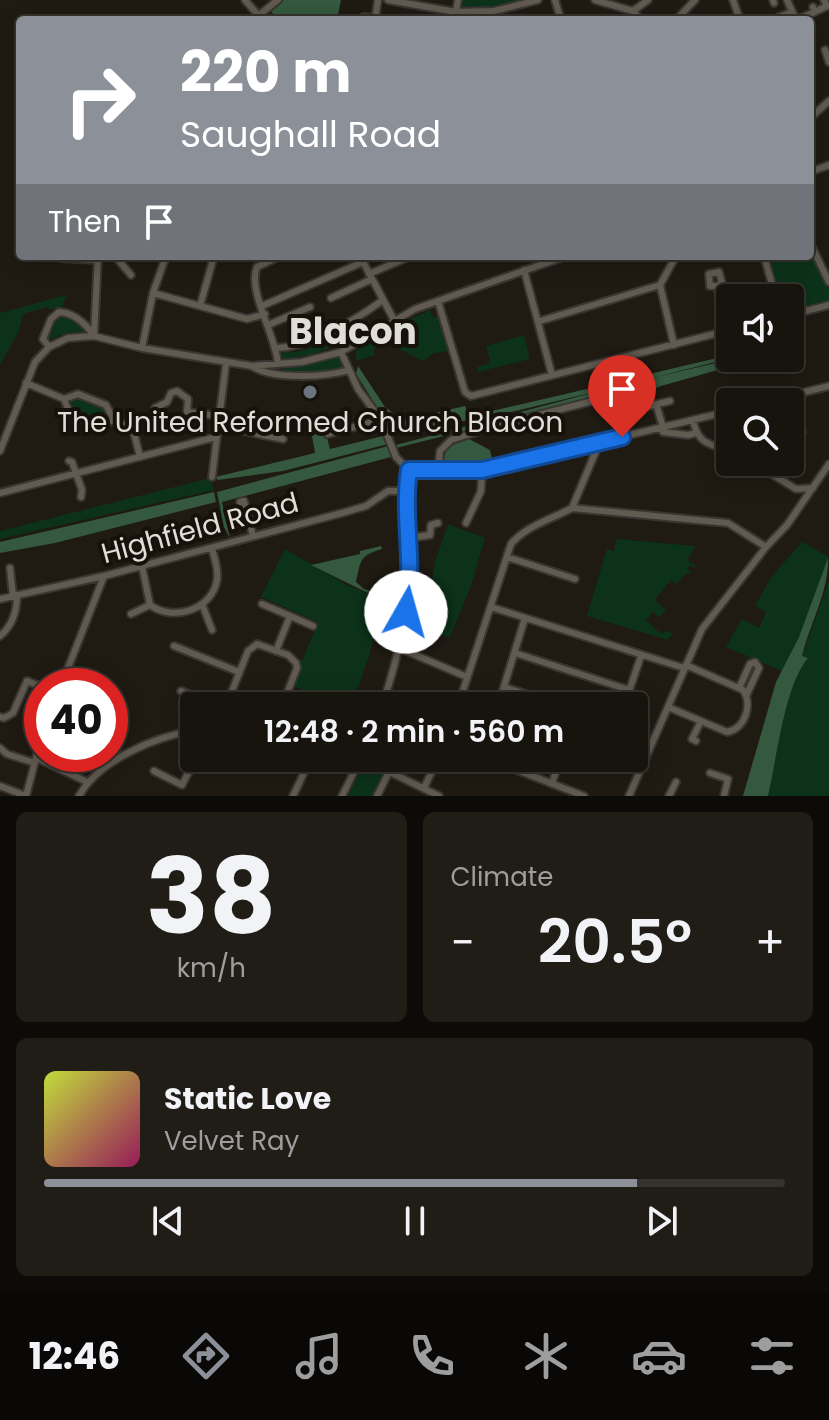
<!DOCTYPE html>
<meta charset="utf-8">
<style>
:root{--surface:#17140e;--page:#201d17;--text:#f1f3f6;--muted:#9e9e9e;--line:#36332e;--accent:#8c9099}
body{margin:0;font-family:Poppins,sans-serif;background:var(--page);color:var(--text);height:100vh;display:flex;flex-direction:column;font-size:30px;white-space:nowrap}
*{box-sizing:border-box;margin:0}
p{font-size:26px;color:var(--muted)}
.icon{flex:none;width:44px;height:44px;fill:none;stroke:currentColor;stroke-width:2;stroke-linecap:round;stroke-linejoin:round}
.map{position:relative;height:796px;overflow:hidden}
.side{display:flex;flex-direction:column;gap:16px;padding:16px;background:#0d0b08;flex:1}
.side>*{flex:none}
.guide{position:absolute;left:16px;top:16px;width:798px;height:244px;border-radius:8px;box-shadow:0 4px 20px #0003,0 0 0 2px var(--line);background:#8c9099;color:#fff;overflow:hidden}
.controls{position:absolute;left:716px;top:284px;display:grid;gap:16px}
.controls a{display:grid;place-items:center;width:88px;height:88px;border-radius:8px;background:var(--surface);box-shadow:0 4px 20px #0003,0 0 0 2px var(--line);font-size:40px}
.speed{position:absolute;left:24px;top:668px;display:flex;gap:16px;font-size:40px;font-weight:700;text-align:center}
.speed>*{display:grid;place-content:center;width:104px;height:104px;border-radius:50%;background:var(--surface);box-shadow:0 4px 20px #0003,0 0 0 2px var(--line);line-height:1}
.speed .limit{border:12px solid #d22;background:#fff;color:#111}
.pin{position:absolute;display:grid;place-items:center;width:68px;height:68px;color:#fff;margin:-82px -34px;border-radius:50% 50% 50% 0;rotate:-45deg;box-shadow:0 0 8px #0007}
.pin .icon{rotate:45deg}
.me{position:absolute;width:88px;margin:-44px;rotate:7deg;stroke-linejoin:round;filter:drop-shadow(0 0 6px #0008)}
.turn{display:flex;align-items:center;gap:28px;height:168px;padding:0 32px;font-size:36px}
.turn .icon{width:104px;height:104px;stroke-width:2.5}
.turn b{display:block;font-size:56px;line-height:68px}
.then{display:flex;align-items:center;height:76px;padding:0 32px;background:#0003;gap:16px;font-size:30px}
.big{font-size:60px;font-weight:600;line-height:1.1}
.side .card{flex:1;display:flex;flex-direction:column;justify-content:center;gap:12px;min-width:0;padding:0 28px;border-radius:12px;background:var(--page)}
.side .dial{align-items:center;gap:0}
.dial b{font-size:104px;line-height:1}
.song{display:flex;align-items:center;gap:24px}
.cover{width:96px;height:96px;border-radius:12px;background:linear-gradient(135deg,hsl(70 70% 55%),hsl(330 70% 35%))}
.played{height:8px;border-radius:4px;background:linear-gradient(90deg,var(--accent) 80%,var(--line) 80%)}
.keys{display:flex;justify-content:space-around;direction:ltr}
.heat{display:flex;justify-content:space-between;align-items:center;font-size:44px;direction:ltr}
.side .tiles{flex:1;display:grid;gap:16px;grid-template-columns:1fr 1fr}
.card:last-child{grid-column:span 2}
.trip{position:absolute;left:180px;top:692px;width:468px;height:80px;border-radius:8px;background:var(--surface);box-shadow:0 4px 20px #0003,0 0 0 2px var(--line);font-weight:600;line-height:80px;text-align:center}
.tabs{display:flex;height:128px;justify-content:space-around;align-items:center;background:#090806;color:var(--muted)}
.tabs .icon{width:56px;height:56px}
.tabs .active{color:var(--accent)}
.tabs b{font-size:36px;color:var(--text)}
.map>svg:first-child{display:block}
.green{fill:#0c3219}
.forest{fill:#34593e}
.lines{fill:none;stroke-linecap:round;stroke-linejoin:round}
.minor-casing{stroke:#393531;stroke-width:10}
.minor{stroke:#605a51;stroke-width:6}
.route-casing{stroke:#114b97;stroke-width:20}
.route{stroke:#1a73e8;stroke-width:14}
.worship-dot{fill:#6b7280;stroke:#16110a;stroke-width:3}
.labels{text-anchor:middle;dominant-baseline:central;stroke-width:8;stroke-linejoin:round;paint-order:stroke}
.poi-label{font-size:28px;fill:#e1ddd7;stroke:#16110a}
.street-label{font-size:28px;fill:#e1ddd7;stroke:#16110a}
.district-label{font-size:36px;font-weight:bold;fill:#e1ddd7;stroke:#16110a}
</style>
<div class="map">
<svg width="829" height="796" viewBox="0 0 829 796">
<rect width="100%" height="100%" fill="#1f1a12"/>
<path class="green" d="M459,0H527L494,9L459,7Z
M810,253L829,290V301L790,312V298H777L765,256H810Z
M66,295L63,306L50,310L48,307L23,314L19,331L0,365V313Z
M430,310L433,318L440,315L450,351L434,353L423,361L397,348L391,339L374,349L375,355L356,361V351L392,328Z
M62,315L84,326L88,332H69L46,341L52,321Z
M524,335L530,359L478,372L477,367L488,364L490,360L486,346Z
M330,337L332,347L311,355L284,359L281,357L284,349H290L291,353L307,349Z
M336,357L343,361L346,368L313,373L281,371L284,368Z
M79,395L104,405L109,414L107,421L98,424L72,413L68,401Z
M210,478L214,490L0,539V531Z
M448,524L485,538L471,586L450,637L424,634L426,623L430,620L427,618L430,606L428,604L435,562Z
M616,539L696,546L687,560L696,566L694,568L690,565L687,568L692,574L687,573L676,584L671,580L655,600L666,610L659,617L653,612L646,620L661,634L665,631L673,633L668,640L587,616L607,549L614,551Z
M802,542L829,557L799,637L782,671L726,647L742,619L759,628L766,612L755,606L772,576Z
M285,549L347,585L382,600L369,657L351,706H342L291,685L296,661L303,659L318,622L261,597Z
M829,581V796H768C776,758 784,687 808,658L802,656Z
M364,763L387,774L376,796H348Z"/>
<path class="forest" d="M284,0H341L337,20H280L269,10Z
M730,355L731,358L652,378L737,358H760L661,386L616,403L612,394L396,448V445L607,389L474,421H457L403,433L393,431L400,425L390,428L356,374L358,366L385,407L403,420L465,406L469,416C556,397 643,375 730,355Z
M308,414H311L313,424L323,422L330,449L383,436L375,423H379L388,444L283,471L218,480L215,477L315,453Z
M469,439L490,450L493,463L442,466L447,447Z
M388,446L391,457L222,502L230,538L224,527L217,492Z
M214,492L216,502L55,543L0,553V542Z
M381,546L382,549C359,556 361,560 356,582L364,589L383,595L382,600L311,565L360,554V551Z
M828,558C829,592 810,623 802,656L808,658C784,687 777,758 768,796H743L776,682L799,637Z"/>
<g class="lines">
<g class="minor-casing">
<path id="minor" d="M245,0L258,15
M388,0L456,12L494,11L538,0
M555,0L561,20
M595,0L633,11L641,20
M733,0L740,20
M773,0L774,3
M787,0L796,20
M819,10L827,6L824,0
M633,11L648,0
M456,12L458,0
M253,20L278,0
M363,20L364,17L375,18
M375,20L378,0
M676,20L695,0
M780,20L779,17L792,12
M796,20L815,12L813,7
M825,50L829,62
M810,118L829,101
M810,172L829,165
M810,243L829,282
M115,256L131,275
M360,256L394,320
M764,256L776,298
M61,258L98,260
M524,270L552,375
M369,274L411,256
M717,286H710L709,274L719,272L722,283L717,286L727,331
M153,293L247,319L265,314
M331,298L372,279
M438,301L465,392L471,396L730,330
M200,306L214,256
M262,306L363,262
M790,315L829,305
M540,321L660,285
M268,325L310,307
M94,336L98,256
M674,345L660,285L676,256
M49,347L43,339L51,319L59,312C74,313 86,324 94,336
M142,348L153,293L166,256
M277,348C312,346 354,321 383,300
M341,352L358,389L381,420L396,457L409,470H482L730,411
M278,364C276,336 247,290 257,267L280,256
M252,366C271,380 327,377 349,370
M26,383L64,399L70,414L98,425L114,420L133,429L140,457
M64,399L78,394L106,405L114,420
M765,402L829,386
M656,404L663,427
M645,407L670,401
M155,408L167,402L171,393L177,391L188,399L187,412L218,416
M693,420C698,444 709,444 730,451
M219,422L234,429L283,439
M661,428L663,432L688,435L696,433
M327,434L381,420
M791,434L802,432L793,395
M0,451L35,362L49,347L68,338L94,336L142,348L252,366L302,362L341,352L415,309L566,256
M69,461L72,462L82,490L81,497
M752,462L796,489L813,488
M438,472L440,451L451,440L495,426L597,400
M212,477L226,363
M0,493L216,437
M240,502L244,501L253,536
M572,508L728,523L766,547
M466,523L481,491L482,470
M410,538L430,535L431,525L438,523
M507,557L575,579
M142,566L150,605C173,622 212,610 217,580C219,569 214,558 212,548
M10,568L13,596
M0,599L104,576L342,513L366,506L388,491H406
M202,604L212,630
M262,604L290,616
M491,607L684,668
M131,614L150,605
M0,636C12,626 17,611 17,595
M174,646L239,672
M399,648L467,677
M276,651L290,616L313,626
M515,653L629,690
M61,686L104,576
M504,687L532,696
M739,688L750,664L755,662L759,668L747,694
M181,691L219,706
M226,706L248,651L257,644L288,655L296,663L297,668L282,706
M382,706C397,661 410,612 410,564C411,533 404,502 409,470
M422,706L424,699
M458,706L511,544C526,526 552,519 572,508L596,451L595,443
M498,706L525,618
M624,706L641,656
M668,707L727,732C745,729 753,705 743,690L686,665
M0,717L4,718L13,713L27,681L42,687
M696,741L692,739L701,721
M0,748L7,754L35,763
M37,758L87,782
M361,758L439,796
M486,758L584,796
M154,771L182,785L196,758
M710,773L728,779L724,796
M552,784L560,758
M0,786L26,796
M424,788L433,769
M26,796L42,735
M79,796C98,761 155,736 194,731
M293,796L311,758
M342,796L361,758
M377,796L389,772
M629,796L702,629L766,547L787,525L829,464
M669,796L676,782"/>
</g>
<use href="#minor" class="minor"/>
</g>
<g class="lines">
<g class="route-casing">
<path id="route" d="M406,612C415,563 402,517 409,470H482L622,437"/>
</g>
<use href="#route" class="route"/>
</g>
<circle class="worship-dot" cx="310" cy="392" r="8"/>
<g class="labels">
<g class="poi-label">
<text x="310" y="422">The United Reformed Church Blacon</text>
</g>
<g class="street-label">
<text transform="translate(200 528) rotate(-15)">Highfield Road</text>
</g>
<g class="district-label">
<text x="353" y="331">Blacon</text>
</g>
</g>
</svg>
<div class="controls">
<a><svg class="icon" aria-label="sound" viewBox="0 0 24 24"><path d="M4 9h4l5-4v14l-5-4H4zM17 9q2 3 0 6"/></svg></a>
<a><svg class="icon" aria-label="search" viewBox="0 0 24 24"><circle cx="10" cy="10" r="6"/><path d="M15 15l6 6"/></svg></a>
</div>
<div class="speed"><div class="limit">40</div></div>
<div class="pin" style="left:622px;top:437px;background:#d93025"><svg class="icon" aria-label="arrive" viewBox="0 0 24 24"><path d="M6 21V4h12l-3 4 3 4H6"/></svg></div>
<svg class="me" style="left:406px;top:612px" viewBox="-20 -20 40 40"><circle r="19" fill="#fff"/><path d="M0-13L10 11 0 6-10 11z" fill="#1a73e8"/></svg>
<div class="trip">12:48 · 2 min · 560 m</div>
<div class="guide">
<div class="turn"><svg class="icon" aria-label="right" viewBox="0 0 24 24"><path d="M7 20v-9h11M14 6l5 5-5 5"/></svg><div><b>220 m</b>Saughall Road</div></div>
<div class="then">Then<svg class="icon" aria-label="arrive" viewBox="0 0 24 24"><path d="M6 21V4h12l-3 4 3 4H6"/></svg></div>
</div>
</div>
<section class="side">
<div class="tiles">
<div class="card dial"><b>38</b><p>km/h</p></div>
<div class="card"><p>Climate</p>
<div class="heat"><a>−</a><b class="big">20.5°</b><a>+</a></div>
</div>
<div class="card">
<div class="song"><i class="cover"></i><div><b>Static Love</b><p>Velvet Ray</p></div></div>
<div class="played"></div>
<div class="keys"><svg class="icon" aria-label="previous" viewBox="0 0 24 24"><path d="M18 5L8 12l10 7zM5 5v14"/></svg><svg class="icon" aria-label="pause" viewBox="0 0 24 24"><path d="M8 5v14M16 5v14"/></svg><svg class="icon" aria-label="next" viewBox="0 0 24 24"><path d="M6 5l10 7-10 7zM19 5v14"/></svg></div>
</div>
</div>
</section>
<nav class="tabs">
<b>12:46</b>
<svg class="icon active" aria-label="directions" viewBox="0 0 24 24"><path d="M12 3l9 9-9 9-9-9zM9 14v-3h6M13 9l2 2-2 2"/></svg>
<svg class="icon" aria-label="music" viewBox="0 0 24 24"><path d="M9 18V5l10-2v13"/><circle cx="6" cy="18" r="3"/><circle cx="16" cy="16" r="3"/></svg>
<svg class="icon" aria-label="phone" viewBox="0 0 24 24"><path d="M5 4h4l2 5-3 2q2 4 5 5l2-3 5 2v4C11 20 4 13 5 4z"/></svg>
<svg class="icon" aria-label="climate" viewBox="0 0 24 24"><path d="M12 3v18M4 7l16 10M4 17L20 7"/></svg>
<svg class="icon" aria-label="car" viewBox="0 0 24 24"><path d="M5 17H2v-5l4-1 3-4h7l3 4 3 1v5h-3M9 17h6M6 11h13"/><circle cx="7" cy="17" r="2"/><circle cx="17" cy="17" r="2"/></svg>
<svg class="icon" aria-label="filters" viewBox="0 0 24 24"><path d="M4 7h16M4 17h16"/><circle cx="9" cy="7" r="2"/><circle cx="15" cy="17" r="2"/></svg>
</nav>
